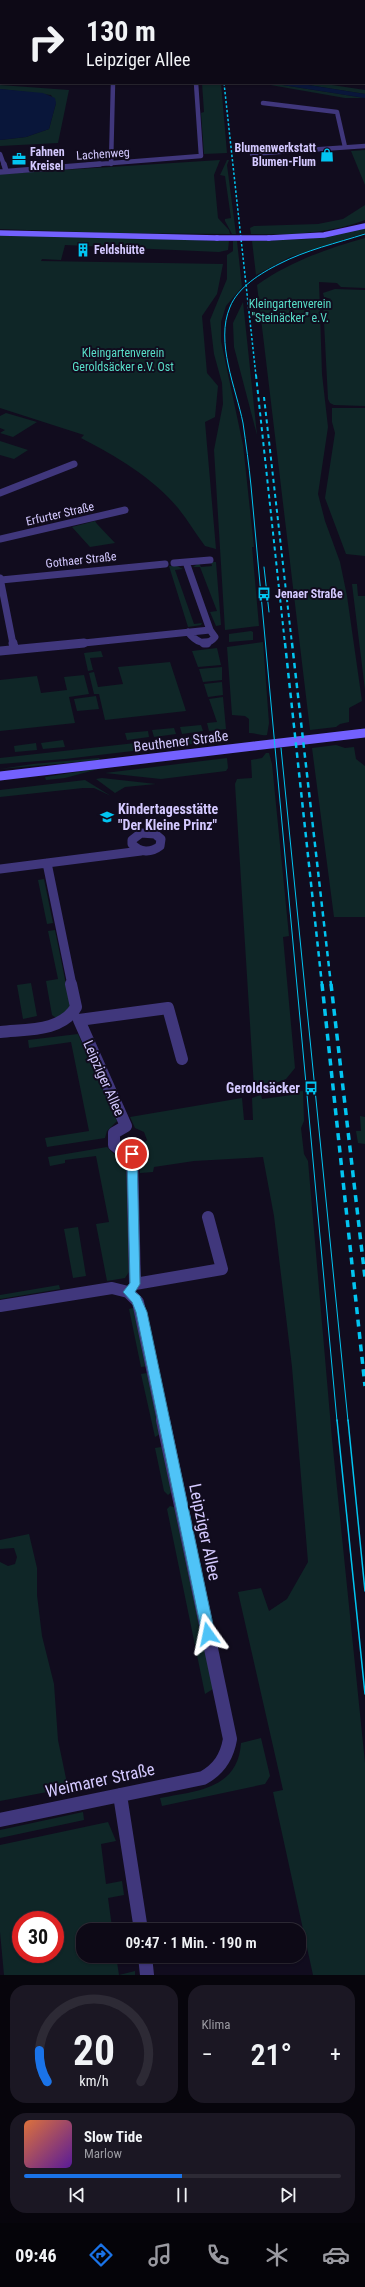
<!DOCTYPE html>
<html lang="de">
<meta charset="utf-8">
<style>
:root{--surface:#0d0916;--page:#1b1723;--text:#f1f3f6;--muted:#9a9aa1;--line:#2d2a35;--accent:#1a73e8}
body{margin:0;font-family:"Roboto Condensed",sans-serif;background:var(--page);color:var(--text);height:100vh;display:flex;flex-direction:column;font-size:15px;white-space:nowrap}
*{box-sizing:border-box;margin:0}
p{font-size:13px;color:var(--muted)}
.icon{flex:none;width:22px;height:22px;fill:none;stroke:currentColor;stroke-width:2;stroke-linecap:round;stroke-linejoin:round}
.map{position:relative;height:1975px;overflow:hidden}
.drawer{display:flex;flex-direction:column;gap:10px;padding:10px;background:#07050c;flex:1}
.drawer>*{flex:none}
.banner{position:absolute;left:0px;top:0px;width:365px;height:84px;box-shadow:0 1px 3px #0004,0 0 0 1px var(--line);background:#0d0916;color:var(--text);overflow:hidden}
.speed{position:absolute;left:12px;top:1911px;display:flex;gap:8px;font-size:20px;font-weight:700;text-align:center}
.speed>*{display:grid;place-content:center;width:52px;height:52px;border-radius:50%;background:var(--surface);box-shadow:0 1px 3px #0004,0 0 0 1px var(--line);line-height:1}
.speed .limit{border:6px solid #d22;background:#fff;color:#111}
.pin{position:absolute;display:grid;place-items:center;width:34px;height:34px;color:#fff;margin:-17px;border:2px solid #fff;border-radius:50%;box-shadow:0 1px 4px #0007}
.me{position:absolute;width:44px;margin:-22px;rotate:348deg;stroke-linejoin:round;filter:drop-shadow(0 0 3px #0008)}
.turn{display:flex;align-items:center;gap:14px;height:84px;padding:0 20px;font-size:18px}
.turn .icon{width:52px;height:52px;stroke-width:2.5}
.turn b{display:block;font-size:28px;line-height:34px}
.big{font-size:30px;font-weight:600;line-height:1.1}
.drawer .widget{flex:1;display:flex;flex-direction:column;justify-content:center;gap:6px;min-width:0;padding:0 14px;border-radius:16px;background:var(--page)}
.drawer .dial{align-items:center;gap:0}
.dial svg{height:104px;overflow:visible;fill:none;stroke:var(--line);stroke-width:7;stroke-linecap:round;text-anchor:middle}
.dial text{fill:var(--text);stroke:none}
.song{display:flex;align-items:center;gap:12px}
.cover{width:48px;height:48px;border-radius:6px;background:linear-gradient(135deg,hsl(20 70% 55%),hsl(270 70% 35%))}
.played{height:4px;border-radius:2px;background:linear-gradient(90deg,var(--accent) 50%,var(--line) 50%)}
.keys{display:flex;justify-content:space-around;direction:ltr}
.heat{display:flex;justify-content:space-between;align-items:center;font-size:22px;direction:ltr}
.drawer .tiles{flex:1;display:grid;gap:10px;grid-template-columns:1fr 1fr}
.widget:last-child{grid-column:span 2}
.trip{position:absolute;left:76px;top:1923px;width:230px;height:40px;border-radius:16px;background:var(--surface);box-shadow:0 1px 3px #0004,0 0 0 1px var(--line);font-weight:600;line-height:40px;text-align:center}
.tab-bar{display:flex;height:64px;justify-content:space-around;align-items:center;background:#050409;color:var(--muted)}
.tab-bar .icon{width:28px;height:28px}
.tab-bar .current{color:var(--accent)}
.tab-bar b{font-size:18px;color:var(--text)}
.map>svg:first-child{display:block}
.green{fill:#0f2627;fill-rule:evenodd}
.water{fill:#09163a}
.lines{fill:none;stroke-linecap:round;stroke-linejoin:round}
.street-far5{stroke:#40377c;stroke-width:4.5}
.street-far4{stroke:#40377c;stroke-width:5.5}
.street-far3{stroke:#40377c;stroke-width:7}
.street-far2{stroke:#40377c;stroke-width:9}
.street-far1{stroke:#40377c;stroke-width:12}
.street{stroke:#40377c;stroke-width:14}
.secondary-far2{stroke:#7361fe;stroke-width:4.5}
.secondary-far1{stroke:#7361fe;stroke-width:5.5}
.secondary{stroke:#7361fe;stroke-width:9}
.tram-far1{stroke:#02c5f1;stroke-width:1}
.tram{stroke:#02c5f1;stroke-width:1.5}
.rail-far3{stroke:#02c5f1;stroke-width:1.5;stroke-dasharray:2.5 2;stroke-linecap:butt}
.rail-far2{stroke:#02c5f1;stroke-width:2;stroke-dasharray:4 3.5;stroke-linecap:butt}
.rail-far1{stroke:#02c5f1;stroke-width:2.5;stroke-dasharray:5.5 4.5;stroke-linecap:butt}
.rail{stroke:#02c5f1;stroke-width:3.5;stroke-dasharray:7 5.5;stroke-linecap:butt}
.secondary-bridge{stroke:#7361fe;stroke-width:5.5}
.route{fill:#4fc3f7;stroke:#337fa1}
.labels{text-anchor:middle;dominant-baseline:central;stroke-width:4;stroke-linejoin:round;paint-order:stroke}
.far-poi-label{font-size:12px;font-weight:bold;fill:#d4c9ff;stroke:#110c1e;text-anchor:start}
.far-street-label{font-size:12px;fill:#d4c9ff;stroke:#110c1e}
.far-park-label{font-size:12px;fill:#57ddc7;stroke:#110c1e}
.street-label{font-size:14px;fill:#d4c9ff;stroke:#110c1e}
.poi-label{font-size:14px;font-weight:bold;fill:#d4c9ff;stroke:#110c1e;text-anchor:start}
.near-street-label{font-size:17px;fill:#d4c9ff;stroke:#110c1e}
</style>
<div class="map">
<svg width="365" height="1975" viewBox="0 0 365 1975">
<rect width="100%" height="100%" fill="#110c1e"/>
<path class="green" d="M0,0H213V1H1V30Z
M202,83H221L227,153L204,154L201,113L204,112Z
M259,83H270L365,98H345Z
M296,83H319L365,90V94Z
M0,85L69,90L58,143L0,146V140L26,137L49,129L56,103L51,95L0,89Z
M365,150V185L351,151Z
M220,160L214,175L218,218L229,230L230,234L109,233L0,229V174Z
M227,160H229L227,165L236,234H232L225,221V219L231,218L225,176L220,175L221,173Z
M365,205V220C328,234 291,235 251,234L250,228L254,226L318,224L343,219Z
M365,228V233L290,257L256,275L252,241L308,239Z
M0,234L229,241L228,250L219,252L65,245L61,260L42,259L41,261L223,264L217,294L202,316L207,373L218,386L215,417L205,422L216,549L205,546C195,533 188,520 178,508C152,477 116,456 81,438L84,435L0,408Z
M365,238V288L341,287L337,283L319,282L322,374L328,427L318,494L325,521L340,562L347,596L362,701L349,708V722L340,724L336,727L310,730L257,285C289,262 326,249 365,238Z
M233,241H237L242,287L226,306L221,322V341L243,445L254,547H252L259,626L225,630L214,450L223,404L222,383L214,354L210,320L227,279V255L233,251Z
M335,289L365,290V406L334,405L330,403L328,399L323,303L331,299L324,297L323,293Z
M243,302L257,435L234,347L233,323Z
M332,408H365V556L346,554L325,498L335,433L332,422Z
M6,413L37,422L13,437L0,433L5,430L0,428V416Z
M0,441L28,450L14,459L0,455Z
M95,521L97,524L115,543L90,547L72,527Z
M211,562H216L221,625L216,626L210,612L217,611L200,567H193L199,563L201,567L212,566Z
M169,566H177L183,569L175,570L194,624L202,623L201,625L188,627Z
M352,584H357L358,596H365V690Z
M251,631L253,632V640L229,642V634Z
M263,642L269,723L267,735C261,736 256,733 249,733V719L245,716L232,715L227,647Z
M217,648L221,665L198,667L192,651Z
M101,651L103,657L90,658L93,670L88,671L84,653Z
M170,662L186,711L105,720L99,694H94L89,673L94,672L98,687L123,684L118,667Z
M222,667V680L203,682L199,669Z
M84,675L89,694L69,697L75,723L0,731V680L37,676L41,693L67,690L64,677Z
M222,682L223,695L208,697L204,684Z
M96,696L99,709L77,711L74,699Z
M223,697L226,729L209,731L207,723L217,722L209,699Z
M201,725L203,731L182,734L180,727Z
M174,728L176,734L154,737L152,730Z
M148,731L149,737L127,740L125,733Z
M226,733V740L65,759L0,764V758Z
M63,740L65,747L43,749L41,743Z
M36,743L37,750L15,752L14,746Z
M336,745L345,748L354,747L356,759L365,766V917H334L312,748Z
M266,753H269L272,764L289,936L283,937L295,1068L286,1079L273,1084V1088L256,1090L254,1088L235,784L237,779L252,778L251,760L262,758Z
M99,758L100,760L0,769L33,764Z
M227,758L228,768L226,771L161,779L105,773Z
M102,768L65,778L46,780L45,777Z
M102,778L156,784L125,787L115,793L96,779Z
M85,780L111,796L94,788H83L0,797V790Z
M44,879L53,923L47,924L38,880Z
M55,930L70,1004L68,1011L56,1018L52,1015L46,981L58,979L48,931Z
M31,983L37,1016L23,1019L17,985Z
M78,1034L117,1121L107,1131L105,1138L47,1147L45,1138L89,1131L71,1042L29,1048L28,1040Z
M303,1091L304,1121L301,1128L304,1154L308,1161L332,1439L365,1763V1975H313L273,1792L283,1790L238,1592L261,1588L269,1611L287,1599L308,1562L292,1367L274,1216L263,1157L194,1161L154,1167L153,1172L140,1173V1148L147,1140L144,1132L135,1128L130,1117L242,1098L244,1120H253L252,1098L261,1095L262,1099L292,1095L291,1092Z
M360,1116L365,1117V1144L358,1143L356,1131H361Z
M107,1147L117,1157L128,1158L131,1269L125,1278L107,1281L96,1224L109,1222L96,1156L65,1160V1163L50,1166L48,1157Z
M78,1227L86,1276L73,1278L64,1229Z
M59,1285L60,1289L0,1299V1295Z
M136,1307L149,1366L141,1367L129,1309Z
M147,1373L149,1374L162,1433L155,1437L141,1374Z
M161,1447L164,1449L173,1491L168,1495L164,1491L155,1448Z
M170,1506L177,1508L213,1689L205,1694L167,1509Z
M29,1534L37,1568V1595L42,1636L54,1684L58,1740L68,1788L0,1801V1562L8,1566L15,1564L17,1557L14,1548L0,1549V1540Z
M261,1738L270,1776L265,1784L162,1806L160,1798C197,1791 238,1789 241,1743Z
M83,1812L84,1820L0,1838V1830Z
M108,1822L116,1841L101,1844L106,1884L122,1881L124,1895L108,1898L112,1927L128,1924L129,1930H83V1956H116L119,1975L135,1971V1975H4L0,1932V1845ZM21,1920H55V1954H21Z"/>
<path class="water" d="M270,83H296L365,94V98Z
M0,89L43,93L55,98L56,103L49,129L26,137L0,140Z"/>
<g class="lines">
<path class="street-far5" d="M263,103L337,112L345,147
M0,154L4,165
M252,154L365,146
M111,164L113,83
M87,165L201,156L196,83"/>
<path class="street-far4" d="M4,164L6,171
M0,172L100,164"/>
<path class="street-far3" d="M0,493L74,464
M0,539L125,510
M186,562L210,630L215,637C206,648 195,641 188,632
M174,563L210,560
M0,578L13,644
M1,580L165,564
M74,644L210,630"/>
<path class="street-far2" d="M13,643L14,649
M204,643H207
M0,651L84,643
M141,833L155,834L161,839L160,846C151,853 140,853 132,844V840Z
M47,863L72,985
M0,869L141,851"/>
<path class="street-far1" d="M79,1020L126,1126L114,1133V1145L123,1152L132,1153L135,1284
M79,1020L168,1008L182,1059
M0,1032C25,1029 62,1032 76,1007L71,984
M135,1284L222,1269L208,1217
M0,1306L112,1288L128,1292L138,1302L163,1421"/>
<path class="street" d="M120,1795L141,1930
M0,1820L203,1778C219,1769 227,1757 230,1739L163,1420
M145,1956L147,1975"/>
<path class="secondary-far2" d="M364,64L365,66"/>
<path class="secondary-far1" d="M0,233L217,238
M269,238L324,235L365,226"/>
<path class="secondary" d="M0,776L365,733"/>
<path class="tram-far1" d="M264,567L269,612
M281,748L348,1421
M337,1421L251,486C249,465 246,444 243,423C236,388 215,342 230,307C238,287 261,273 279,264C306,250 337,243 365,234"/>
<path class="tram" d="M337,1420L365,1694
M348,1420L365,1591"/>
<path class="rail-far3" d="M224,83L256,376"/>
<path class="rail-far2" d="M256,375L285,644
M264,397L292,644"/>
<path class="rail-far1" d="M285,643L322,985
M292,643L331,985"/>
<path class="rail" d="M322,984L365,1386
M331,984L365,1278"/>
<path class="secondary-bridge" d="M217,238H269"/>
</g>
<path class="route" d="M132,1150L137,1154L140,1284L135,1292L140,1296L147,1312L215,1634L213,1638L208,1640L204,1638L202,1634L136,1312L132,1302L123,1292L130,1283L127,1154Z"/>
<defs>
<g id="shop-bare" transform="scale(1.08)"><path d="M-5-2.5h2.3a2.7 3.5 0 0 1 5.4 0H5L5.5 6h-11ZM-1.5-2.5h3a1.5 2.3 0 0 0-3 0Z" fill="#02c5f1" stroke="#110c1e" stroke-width="2.5" paint-order="stroke"/></g>
<g id="office-bare" transform="scale(1.08)"><path d="M-6-3h4V-5.5h4V-3h4V5H-6ZM-1-4.5V-3h2v-1.5ZM-6 0V1H6V0Z" fill="#02c5f1" stroke="#110c1e" stroke-width="2.5" paint-order="stroke"/></g>
<g id="building-bare" transform="scale(1.08)"><path d="M-4-6H4V6H1V3H-1V6H-4ZM-2.5-4.3h1.7v1.8h-1.7ZM.8-4.3h1.7v1.8H.8ZM-2.5-1h1.7V.8h-1.7ZM.8-1h1.7V.8H.8Z" fill="#02c5f1" stroke="#110c1e" stroke-width="2.5" paint-order="stroke"/></g>
<g id="bus-bare" transform="scale(1.08)"><path d="M-5-6H5V4H4V6H2V4H-2V6H-4V4H-5ZM-3.5-4V0h7V-4ZM-3.5 1.2v1.5H-2V1.2ZM2 1.2v1.5H3.5V1.2Z" fill="#02c5f1" stroke="#110c1e" stroke-width="2.5" paint-order="stroke"/></g>
<g id="school-bare" transform="scale(1.08)"><path d="M0-5L7-2L0 1L-7-2ZM-4 1L0 2.5L4 1V4Q0 6-4 4Z" fill="#02c5f1" stroke="#110c1e" stroke-width="2.5" paint-order="stroke"/></g>
</defs>
<g fill-rule="evenodd">
<use href="#shop-bare" x="327" y="155"/>
<use href="#office-bare" x="19" y="159"/>
<use href="#building-bare" x="83" y="250"/>
<use href="#bus-bare" x="264" y="594"/>
<use href="#school-bare" x="107" y="817"/>
<use href="#bus-bare" x="311" y="1088"/>
</g>
<g class="labels">
<g class="far-poi-label">
<text x="316" y="148" text-anchor="end">Blumenwerkstatt<tspan x="316" dy="14">Blumen-Flum</tspan></text>
<text x="30" y="152">Fahnen<tspan x="30" dy="14">Kreisel</tspan></text>
<text x="94" y="250">Feldshütte</text>
<text x="275" y="594">Jenaer Straße</text>
</g>
<g class="far-street-label">
<text transform="translate(103 154) rotate(-4)">Lachenweg</text>
<text transform="translate(60 514) rotate(-13)">Erfurter Straße</text>
<text transform="translate(81 560) rotate(-6)">Gothaer Straße</text>
</g>
<g class="far-park-label">
<text x="290" y="304">Kleingartenverein<tspan x="290" dy="14">"Steinäcker" e.V.</tspan></text>
<text x="123" y="353">Kleingartenverein<tspan x="123" dy="14">Geroldsäcker e.V. Ost</tspan></text>
</g>
<g class="street-label">
<text transform="translate(181 741) rotate(-7)">Beuthener Straße</text>
<text transform="translate(104 1078) rotate(66)">Leipziger Allee</text>
</g>
<g class="poi-label">
<text x="118" y="809">Kindertagesstätte<tspan x="118" dy="16">"Der Kleine Prinz"</tspan></text>
<text x="300" y="1088" text-anchor="end">Geroldsäcker</text>
</g>
<g class="near-street-label">
<text transform="translate(205 1532) rotate(78)">Leipziger Allee</text>
<text transform="translate(100 1780) rotate(-12)">Weimarer Straße</text>
</g>
</g>
</svg>
<div class="speed"><div class="limit">30</div></div>
<div class="pin" style="left:132px;top:1154px;background:#d93025"><svg class="icon" aria-label="arrive" viewBox="0 0 24 24"><path d="M6 21V4h12l-3 4 3 4H6"/></svg></div>
<svg class="me" style="left:208px;top:1634px" viewBox="-20 -20 40 40"><path d="M0-17L14 15 0 8-14 15z" fill="#4fc3f7" stroke="#fff" stroke-width="4"/></svg>
<div class="trip">09:47 · 1 Min. · 190 m</div>
<div class="banner">
<div class="turn"><svg class="icon" aria-label="right" viewBox="0 0 24 24"><path d="M7 20v-9h11M14 6l5 5-5 5"/></svg><div><b>130 m</b>Leipziger Allee</div></div>
</div>
</div>
<section class="drawer">
<div class="tiles">
<div class="widget dial"><svg viewBox="0 0 100 80">
<path d="M14 69A42 42 0 1 1 86 69"/>
<path d="M14 69A42 42 0 0 1 8 45" stroke="#1a73e8"/>
<text x="50" y="56" font-size="32" font-weight="700">20</text>
<text x="50" y="72" font-size="11">km/h</text>
</svg></div>
<div class="widget"><p>Klima</p>
<div class="heat"><a>−</a><b class="big">21°</b><a>+</a></div>
</div>
<div class="widget">
<div class="song"><i class="cover"></i><div><b>Slow Tide</b><p>Marlow</p></div></div>
<div class="played"></div>
<div class="keys"><svg class="icon" aria-label="previous" viewBox="0 0 24 24"><path d="M18 5L8 12l10 7zM5 5v14"/></svg><svg class="icon" aria-label="pause" viewBox="0 0 24 24"><path d="M8 5v14M16 5v14"/></svg><svg class="icon" aria-label="next" viewBox="0 0 24 24"><path d="M6 5l10 7-10 7zM19 5v14"/></svg></div>
</div>
</div>
</section>
<nav class="tab-bar">
<b>09:46</b>
<svg class="icon current" aria-label="directions" viewBox="0 0 24 24"><path d="M12 3l9 9-9 9-9-9zM9 14v-3h6M13 9l2 2-2 2"/></svg>
<svg class="icon" aria-label="music" viewBox="0 0 24 24"><path d="M9 18V5l10-2v13"/><circle cx="6" cy="18" r="3"/><circle cx="16" cy="16" r="3"/></svg>
<svg class="icon" aria-label="phone" viewBox="0 0 24 24"><path d="M5 4h4l2 5-3 2q2 4 5 5l2-3 5 2v4C11 20 4 13 5 4z"/></svg>
<svg class="icon" aria-label="climate" viewBox="0 0 24 24"><path d="M12 3v18M4 7l16 10M4 17L20 7"/></svg>
<svg class="icon" aria-label="car" viewBox="0 0 24 24"><path d="M5 17H2v-5l4-1 3-4h7l3 4 3 1v5h-3M9 17h6M6 11h13"/><circle cx="7" cy="17" r="2"/><circle cx="17" cy="17" r="2"/></svg>
</nav>
